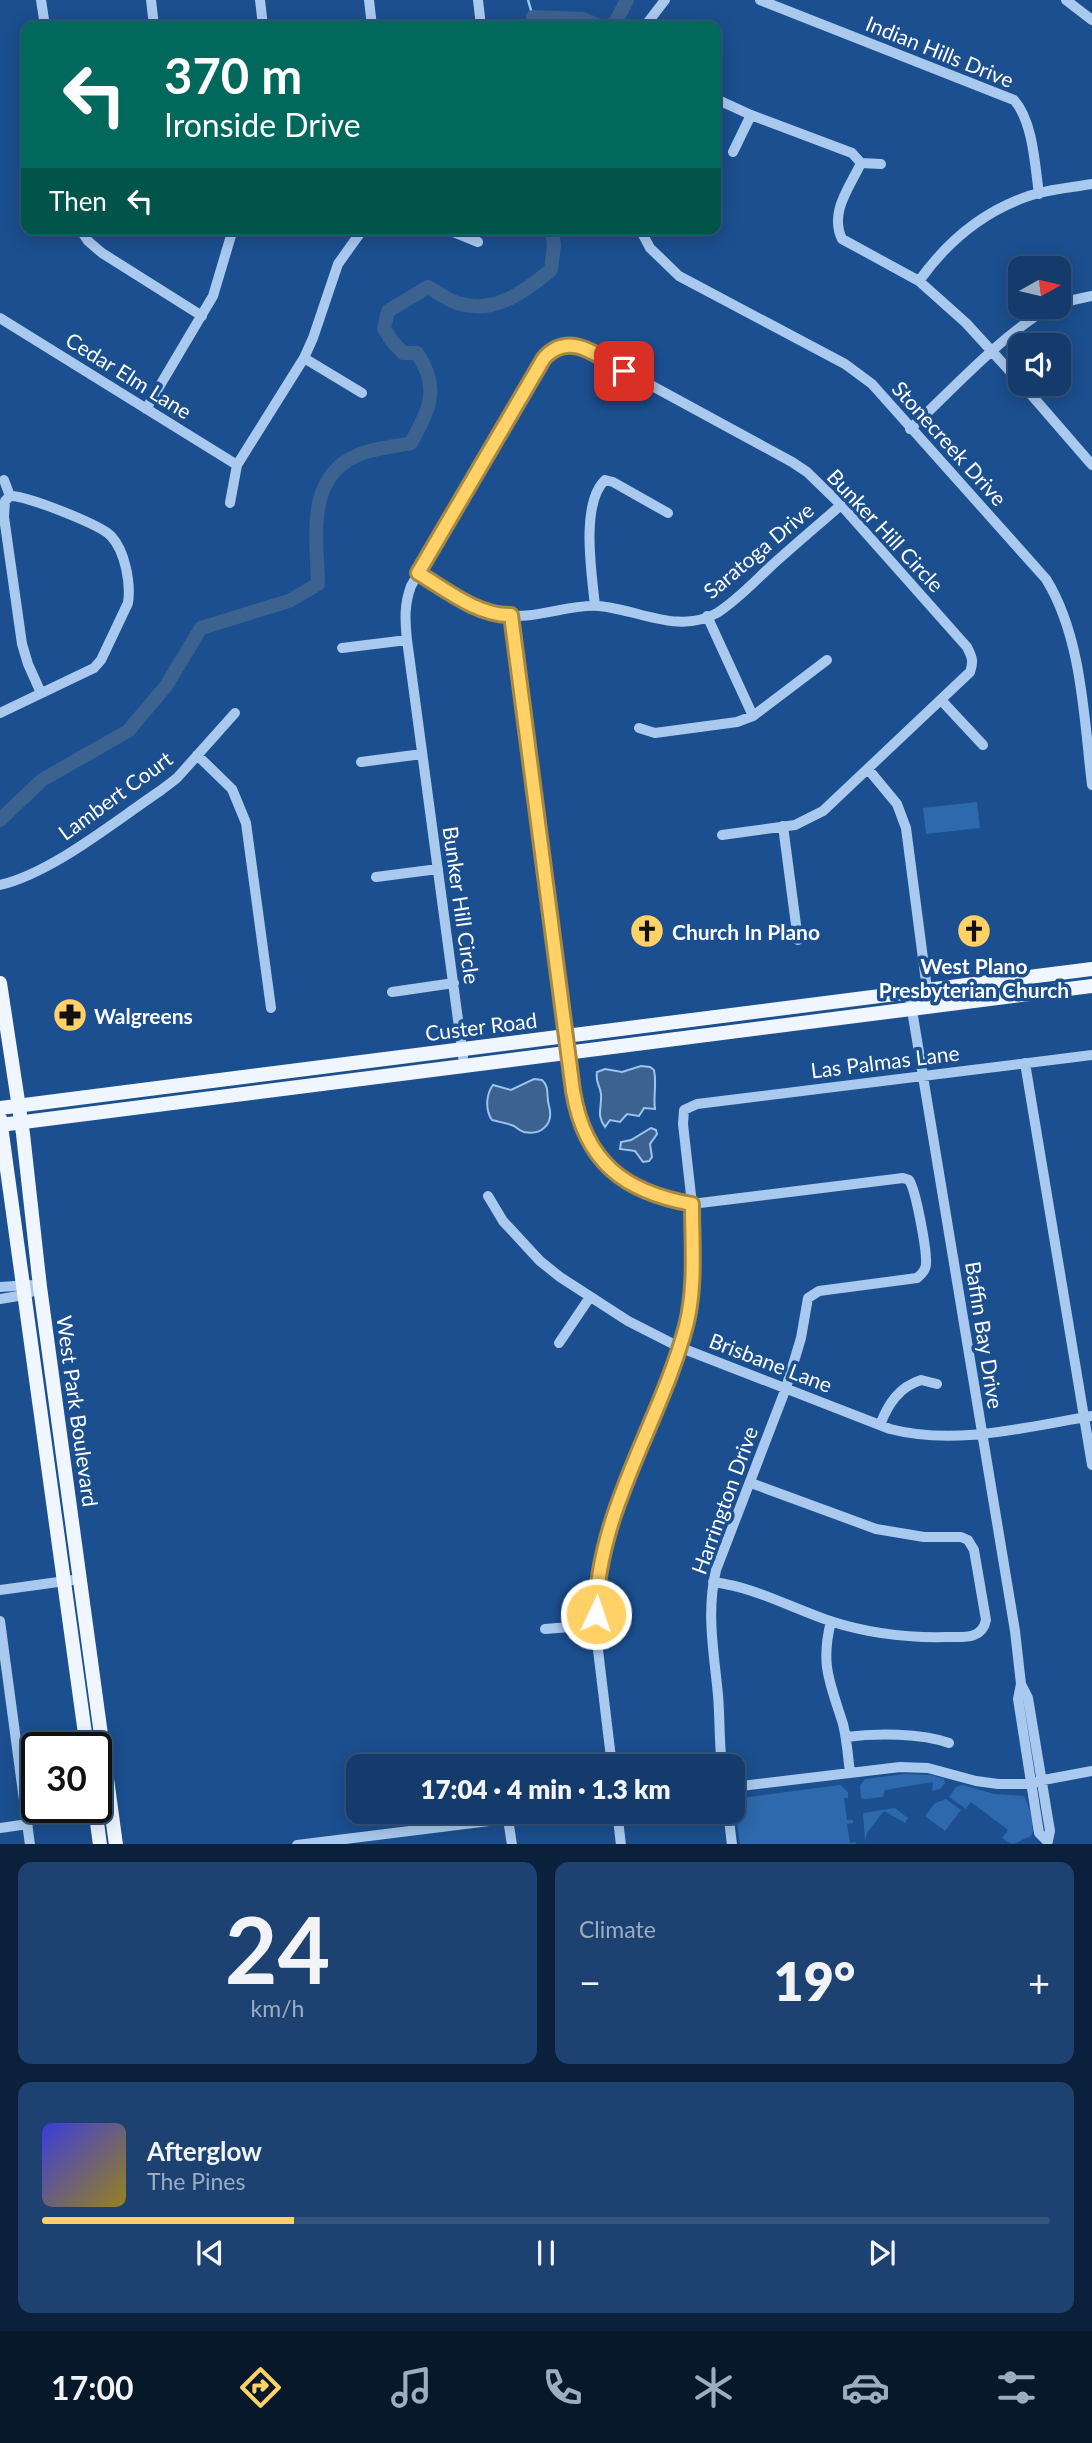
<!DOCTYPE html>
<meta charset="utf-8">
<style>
:root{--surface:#143b6b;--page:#1d4271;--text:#f1f3f6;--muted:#9dadc1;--line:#33557e;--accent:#ffd166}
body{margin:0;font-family:Lato,sans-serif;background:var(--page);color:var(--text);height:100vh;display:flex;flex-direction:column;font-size:26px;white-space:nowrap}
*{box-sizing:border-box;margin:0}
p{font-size:23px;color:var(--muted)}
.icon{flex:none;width:38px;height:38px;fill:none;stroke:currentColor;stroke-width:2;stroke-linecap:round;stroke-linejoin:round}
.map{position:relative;height:1844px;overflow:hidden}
.sheet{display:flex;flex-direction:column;gap:18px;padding:18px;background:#0b203b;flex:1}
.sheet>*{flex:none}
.hud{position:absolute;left:21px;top:21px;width:700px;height:214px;border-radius:14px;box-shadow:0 4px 18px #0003,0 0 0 2px var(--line);background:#00695c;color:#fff;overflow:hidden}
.needle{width:46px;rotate:82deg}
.buttons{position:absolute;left:1008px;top:256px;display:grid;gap:14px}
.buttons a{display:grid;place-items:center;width:63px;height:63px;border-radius:14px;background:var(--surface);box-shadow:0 4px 18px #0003,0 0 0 2px var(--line);font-size:35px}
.speed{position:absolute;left:21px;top:1732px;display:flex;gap:14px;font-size:35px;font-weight:700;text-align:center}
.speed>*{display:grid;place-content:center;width:91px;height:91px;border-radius:50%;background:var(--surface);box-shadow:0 4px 18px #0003,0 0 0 2px var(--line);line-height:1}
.speed .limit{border:4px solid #111;border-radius:10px;background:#fff;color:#111}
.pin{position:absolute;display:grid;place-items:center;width:60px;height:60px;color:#fff;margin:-30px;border-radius:14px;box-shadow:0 4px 10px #0006}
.me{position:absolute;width:77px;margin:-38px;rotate:3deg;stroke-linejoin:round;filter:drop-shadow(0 0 5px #0008)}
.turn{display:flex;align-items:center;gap:24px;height:147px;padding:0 28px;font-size:32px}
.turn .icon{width:91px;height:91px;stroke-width:2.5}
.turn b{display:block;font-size:49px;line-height:60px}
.then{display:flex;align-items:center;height:66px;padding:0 28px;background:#0003;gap:14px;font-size:26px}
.big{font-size:52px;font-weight:800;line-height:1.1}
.sheet .widget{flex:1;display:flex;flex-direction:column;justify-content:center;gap:10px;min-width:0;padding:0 24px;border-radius:14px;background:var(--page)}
.sheet .dial{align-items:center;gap:0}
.dial b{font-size:91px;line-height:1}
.song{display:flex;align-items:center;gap:21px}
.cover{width:84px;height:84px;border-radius:10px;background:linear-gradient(135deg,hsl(240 70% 55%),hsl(50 70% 35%))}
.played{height:7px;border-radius:4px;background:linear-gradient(90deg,var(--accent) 25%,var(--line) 25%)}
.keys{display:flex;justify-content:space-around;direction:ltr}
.heat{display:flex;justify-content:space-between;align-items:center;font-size:38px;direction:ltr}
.sheet .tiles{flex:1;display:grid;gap:18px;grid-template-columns:1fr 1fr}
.widget:last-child{grid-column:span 2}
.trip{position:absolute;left:346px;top:1754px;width:399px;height:70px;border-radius:14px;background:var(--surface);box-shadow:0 4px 18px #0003,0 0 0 2px var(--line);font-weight:800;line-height:70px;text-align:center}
.menu{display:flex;height:112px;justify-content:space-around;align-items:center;background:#08182b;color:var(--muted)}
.menu .icon{width:49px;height:49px}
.menu .selected{color:var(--accent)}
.menu b{font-size:32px;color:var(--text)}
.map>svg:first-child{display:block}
.green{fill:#2e69ad}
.water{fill:#3c6290;stroke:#9cc4f0;stroke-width:2}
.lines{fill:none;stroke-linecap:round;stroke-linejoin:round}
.stream{stroke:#9cc4f0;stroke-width:2.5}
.river{stroke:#3c6290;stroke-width:14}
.minor{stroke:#a9c9ee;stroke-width:10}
.major{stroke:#f0f6ff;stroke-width:14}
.route-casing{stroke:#a68842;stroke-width:18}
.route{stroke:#ffd166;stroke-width:12}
.labels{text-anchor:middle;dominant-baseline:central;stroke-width:7;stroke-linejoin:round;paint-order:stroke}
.street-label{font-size:21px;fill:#fff;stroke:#1b4f8f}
.poi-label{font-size:21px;font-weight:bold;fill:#fff;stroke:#1b4f8f;text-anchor:start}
</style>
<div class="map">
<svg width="1092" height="1845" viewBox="0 0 1092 1845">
<rect width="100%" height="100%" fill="#1b4f8f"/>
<path class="green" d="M977,802L980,828L926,834L923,808Z
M906,1774L931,1775L944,1779L945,1783L940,1789L932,1791L933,1782L885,1790L883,1797L865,1799L861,1798L860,1786L865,1779Z
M840,1785L848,1792V1798H844L847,1820H853V1823L847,1824L850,1843L855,1842L857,1844H740L734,1799Z
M963,1785L994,1794L1024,1796C1028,1801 1035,1828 1032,1834C1029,1839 1027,1837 1022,1840C1012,1845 1012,1845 1002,1838L1008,1830L971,1802L966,1809L949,1797L956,1787Z
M946,1799L961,1810L945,1831L925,1816L935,1803Z
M895,1808L908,1818L905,1823L884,1811L867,1833L865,1842L863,1813Z"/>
<path class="water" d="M641,1066L650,1067L654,1070C657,1084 653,1096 655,1109L644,1108L639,1116L627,1114L620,1122L610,1120L605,1127C596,1115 602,1108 601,1094C600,1085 595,1082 597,1072L605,1069L622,1072Z
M534,1079L542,1080C550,1087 546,1096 549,1106C554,1123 542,1136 524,1132C520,1131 517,1128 514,1126C507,1123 499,1122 492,1120C485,1110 486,1094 493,1085L511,1090Z
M651,1128L656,1130L657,1134L650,1144L652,1157L649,1161L643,1162L635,1151L620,1149L621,1142L631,1140Z"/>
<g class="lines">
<path class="stream" d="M528,0L533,17"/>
<path class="river" d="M534,26L533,17L583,19L599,26
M608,26L615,23L627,0
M0,820L42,780L128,731L166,686L201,628L289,601L318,584C317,538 305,477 358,455C373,448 394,447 411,443C429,409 441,389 417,353H403L391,340L384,328L388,311L428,287C437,292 447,300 457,303C494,315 524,292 551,270L554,245L552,229"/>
<path class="minor" d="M41,0L45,26
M151,0L154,26
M260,0L263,26
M369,0L372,26
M478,0L481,26
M760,0L1014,100C1033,121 1035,166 1039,194
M1066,0L1092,20
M645,26L665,0
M716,99L751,115L852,153L861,163L881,164
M733,152L751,115
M861,163C850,187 829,212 842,239L919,281L966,323L1020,382
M80,229L88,241L102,253L202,316
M446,229L478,242
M640,229L650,248L679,276L845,364L872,384L1046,579C1082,637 1084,719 1092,785
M919,281C944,246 978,216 1018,200C1041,190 1068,188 1092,184
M1059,303L1092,296
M0,318L237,465
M304,358L362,393
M1021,383L1092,465
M146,409L213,296L233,229
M910,429C953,389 1001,335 1052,306
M4,480L10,496
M10,496L5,501L4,517L22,644L28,664L41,693
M230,503L237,465L304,358L313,338L338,264L363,229
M418,573C444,589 473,611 503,615C536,620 567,604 598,606C638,609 678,635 717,613C736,601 753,583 769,568C793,546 817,526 841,505
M595,606C592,575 580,504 605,480L613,482L668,513
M511,615L573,1092C585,1162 624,1192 692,1204L903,1178L909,1180C916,1190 927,1251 926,1264C926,1270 922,1274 917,1278L819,1291L808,1298L801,1338L786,1388L716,1570C706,1613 714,1652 718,1695C720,1718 719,1742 722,1766
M707,616L753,716
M342,648L407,640
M941,700L983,745
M0,713L94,668L101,660L128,603C131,583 125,551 111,536C101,525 23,494 10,496
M639,728L655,733L737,722L753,716L827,660
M197,755L232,789L246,823L271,1008
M361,762L422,754
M868,769L897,804L906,828L928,997
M783,826L798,940
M376,877L438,869
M0,885C52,873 115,821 160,791L177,778L235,713
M392,992L454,983
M909,992L1015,1631L1021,1684L1018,1699L1039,1833L1046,1840
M463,1057L407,640C405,620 404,605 411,586L544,358L559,345H577L792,462L807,472L841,505L967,647C972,657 974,661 970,672L823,811L795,825L722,835
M1025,1063L1092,1465
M488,1196L503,1221L540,1261L560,1277L628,1321L679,1347L890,1429C956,1446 1026,1427 1092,1416
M0,1287L30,1285
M0,1299L24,1295L31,1292
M559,1343L590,1297
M880,1425C888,1404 899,1387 921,1380L937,1384
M713,1582C755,1587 791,1608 830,1621C867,1633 908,1638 947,1637C963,1637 982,1640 986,1620L974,1550L968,1540L961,1537H924L876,1529L751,1483
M0,1590L80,1579
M0,1621L30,1845
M831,1621C820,1666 830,1682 843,1724C847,1740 848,1757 850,1773
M545,1629L595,1625
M1021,1684L1028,1698L1050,1831L1047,1845
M846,1737C876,1733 921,1733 949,1743
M612,1766L595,1625L599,1568L609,1528L679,1347L689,1309L692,1288V1204L683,1124L684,1110L697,1104L1092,1055
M733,1787L900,1767L928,1768L976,1781L998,1784H1022L1092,1771
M617,1811L621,1845
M728,1811L732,1845
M508,1819L512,1845
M0,1828L28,1824
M297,1845L571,1811"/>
<path class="major" d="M0,983L23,1134L40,1287L116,1845
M0,1108L1092,969
M0,1119L87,1748
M0,1125L1092,986
M95,1808L100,1845"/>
</g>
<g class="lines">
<g class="route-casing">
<path id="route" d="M596,1614C597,1511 660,1424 686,1326C696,1287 692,1245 692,1204C624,1192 585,1162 573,1091L511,615C478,616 445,589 418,573L544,358C570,330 597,356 624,371"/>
</g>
<use href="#route" class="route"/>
</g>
<defs>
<g id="church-disc" transform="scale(1.75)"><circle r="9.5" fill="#ffd166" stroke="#1b4f8f"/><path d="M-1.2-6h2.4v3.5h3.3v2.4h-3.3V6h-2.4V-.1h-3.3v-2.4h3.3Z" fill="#111"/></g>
<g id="pharmacy-disc" transform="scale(1.75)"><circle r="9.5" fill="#ffd166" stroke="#1b4f8f"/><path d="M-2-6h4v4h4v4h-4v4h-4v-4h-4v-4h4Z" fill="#111"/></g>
</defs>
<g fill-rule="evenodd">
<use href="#church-disc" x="647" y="931"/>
<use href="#church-disc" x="974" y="931"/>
<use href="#pharmacy-disc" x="70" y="1015"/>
</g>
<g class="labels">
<g class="street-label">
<text transform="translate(940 51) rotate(22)">Indian Hills Drive</text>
<text transform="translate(129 375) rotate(32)">Cedar Elm Lane</text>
<text transform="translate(950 443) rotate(48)">Stonecreek Drive</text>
<text transform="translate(886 530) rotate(47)">Bunker Hill Circle</text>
<text transform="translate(758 550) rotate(-40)">Saratoga Drive</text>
<text transform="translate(115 795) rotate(-36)">Lambert Court</text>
<text transform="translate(462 905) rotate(82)">Bunker Hill Circle</text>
<text transform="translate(481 1026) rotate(-7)">Custer Road</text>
<text transform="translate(885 1061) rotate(-7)">Las Palmas Lane</text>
<text transform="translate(985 1335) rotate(81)">Baffin Bay Drive</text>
<text transform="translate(771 1362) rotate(21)">Brisbane Lane</text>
<text transform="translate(78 1411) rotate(82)">West Park Boulevard</text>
<text transform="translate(724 1500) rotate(-70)">Harrington Drive</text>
</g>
<g class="poi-label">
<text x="672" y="931">Church In Plano</text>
<text x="974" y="965" text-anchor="middle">West Plano<tspan x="974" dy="24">Presbyterian Church</tspan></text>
<text x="94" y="1015">Walgreens</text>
</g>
</g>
</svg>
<div class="buttons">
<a><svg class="needle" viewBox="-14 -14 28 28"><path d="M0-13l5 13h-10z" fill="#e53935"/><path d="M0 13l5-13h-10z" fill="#9dadc1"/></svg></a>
<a><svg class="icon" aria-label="sound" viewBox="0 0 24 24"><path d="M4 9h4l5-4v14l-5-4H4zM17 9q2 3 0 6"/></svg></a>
</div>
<div class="speed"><div class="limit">30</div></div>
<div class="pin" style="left:624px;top:371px;background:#d93025"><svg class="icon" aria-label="arrive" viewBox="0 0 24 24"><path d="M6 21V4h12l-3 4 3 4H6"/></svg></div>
<svg class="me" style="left:596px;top:1614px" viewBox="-20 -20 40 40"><circle r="17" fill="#ffd166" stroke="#fff" stroke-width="3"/><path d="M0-11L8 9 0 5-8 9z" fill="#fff"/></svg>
<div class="trip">17:04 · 4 min · 1.3 km</div>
<div class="hud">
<div class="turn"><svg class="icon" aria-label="left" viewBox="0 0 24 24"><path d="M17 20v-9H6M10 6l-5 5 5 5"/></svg><div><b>370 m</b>Ironside Drive</div></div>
<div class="then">Then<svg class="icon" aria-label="left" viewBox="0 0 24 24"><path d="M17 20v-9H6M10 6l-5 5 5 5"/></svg></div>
</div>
</div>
<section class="sheet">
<div class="tiles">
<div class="widget dial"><b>24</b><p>km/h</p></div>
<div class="widget"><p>Climate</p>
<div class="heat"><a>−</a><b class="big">19°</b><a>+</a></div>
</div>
<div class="widget">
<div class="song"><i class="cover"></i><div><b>Afterglow</b><p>The Pines</p></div></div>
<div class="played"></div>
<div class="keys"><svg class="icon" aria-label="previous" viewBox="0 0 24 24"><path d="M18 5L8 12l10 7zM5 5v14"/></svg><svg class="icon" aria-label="pause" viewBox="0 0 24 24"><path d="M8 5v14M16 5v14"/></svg><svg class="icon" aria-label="next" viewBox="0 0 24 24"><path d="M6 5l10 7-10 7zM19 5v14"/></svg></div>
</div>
</div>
</section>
<nav class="menu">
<b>17:00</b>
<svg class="icon selected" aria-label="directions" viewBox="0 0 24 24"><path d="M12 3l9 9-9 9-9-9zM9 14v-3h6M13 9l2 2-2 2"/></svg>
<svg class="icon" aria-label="music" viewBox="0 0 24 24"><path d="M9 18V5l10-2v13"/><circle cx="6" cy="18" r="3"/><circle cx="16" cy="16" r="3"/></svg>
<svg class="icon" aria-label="phone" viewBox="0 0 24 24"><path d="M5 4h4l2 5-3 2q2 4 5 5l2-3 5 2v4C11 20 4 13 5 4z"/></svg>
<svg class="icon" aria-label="climate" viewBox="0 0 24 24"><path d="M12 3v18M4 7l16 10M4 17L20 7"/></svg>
<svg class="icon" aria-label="car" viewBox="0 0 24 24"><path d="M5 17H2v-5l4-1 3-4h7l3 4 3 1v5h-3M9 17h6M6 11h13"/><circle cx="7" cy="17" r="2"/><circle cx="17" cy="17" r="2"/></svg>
<svg class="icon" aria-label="filters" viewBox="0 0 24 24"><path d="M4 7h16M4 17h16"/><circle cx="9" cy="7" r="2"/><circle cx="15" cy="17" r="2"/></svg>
</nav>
